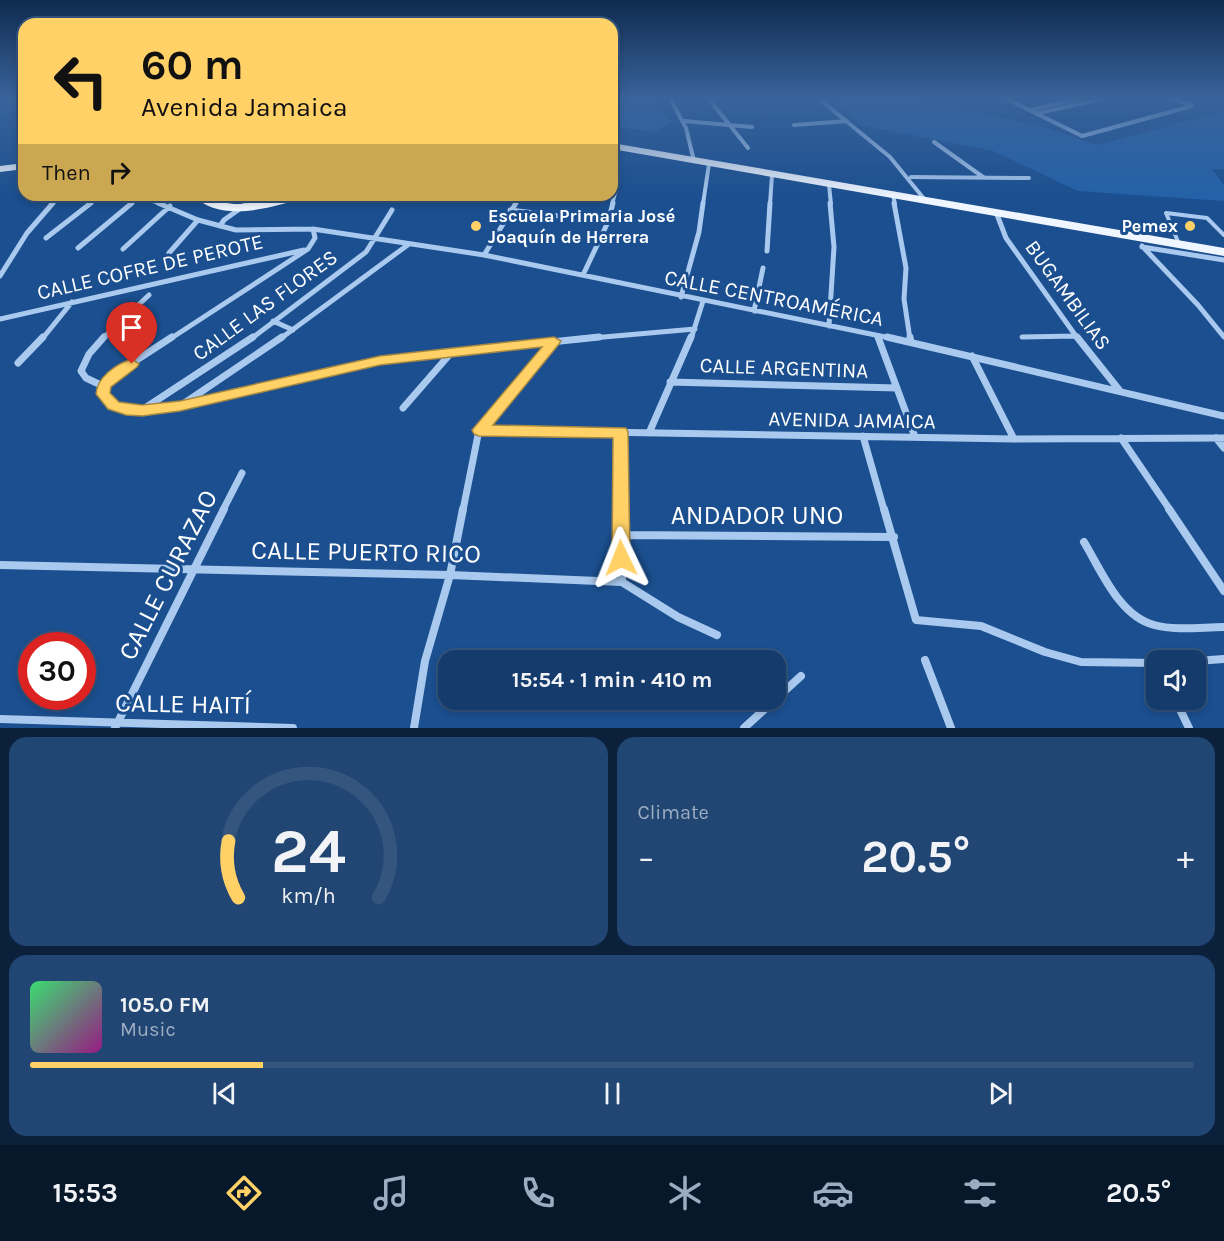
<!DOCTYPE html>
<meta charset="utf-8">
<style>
:root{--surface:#143b6b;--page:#214673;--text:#f1f3f6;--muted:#9dadc1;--line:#33557e;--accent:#ffd166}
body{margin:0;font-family:Karla,sans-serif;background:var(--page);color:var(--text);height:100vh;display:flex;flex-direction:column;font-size:22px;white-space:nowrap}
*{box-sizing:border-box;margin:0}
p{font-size:20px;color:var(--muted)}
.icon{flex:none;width:33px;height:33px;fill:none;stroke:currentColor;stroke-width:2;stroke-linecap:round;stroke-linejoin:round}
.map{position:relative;height:728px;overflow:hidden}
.side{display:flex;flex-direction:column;gap:9px;padding:9px;background:#0b203b;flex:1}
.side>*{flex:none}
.guide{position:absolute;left:18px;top:18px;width:600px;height:183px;border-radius:18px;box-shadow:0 3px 9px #0003,0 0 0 2px var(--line);background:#ffd166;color:#111;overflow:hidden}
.buttons{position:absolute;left:1146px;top:650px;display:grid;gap:12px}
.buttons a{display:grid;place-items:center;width:60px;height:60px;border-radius:12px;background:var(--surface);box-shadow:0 3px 9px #0003,0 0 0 2px var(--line);font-size:30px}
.speed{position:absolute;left:18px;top:632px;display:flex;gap:12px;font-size:30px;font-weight:700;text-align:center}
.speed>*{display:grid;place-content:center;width:78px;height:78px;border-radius:50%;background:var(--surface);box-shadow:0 3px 9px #0003,0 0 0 2px var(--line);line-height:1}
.speed .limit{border:9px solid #d22;background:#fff;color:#111}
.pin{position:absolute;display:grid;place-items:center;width:51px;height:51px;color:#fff;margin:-62px -26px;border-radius:50% 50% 50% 0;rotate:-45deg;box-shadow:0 0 6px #0007}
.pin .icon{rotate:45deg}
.me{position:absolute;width:66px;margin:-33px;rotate:358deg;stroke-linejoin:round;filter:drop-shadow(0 0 4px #0008)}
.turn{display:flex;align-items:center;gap:21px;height:126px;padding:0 24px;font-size:27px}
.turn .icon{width:78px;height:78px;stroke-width:2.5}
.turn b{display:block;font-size:42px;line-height:51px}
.then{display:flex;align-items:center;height:57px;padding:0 24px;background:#0003;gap:12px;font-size:22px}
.big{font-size:45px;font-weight:700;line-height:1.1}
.side .tile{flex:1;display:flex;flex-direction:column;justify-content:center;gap:9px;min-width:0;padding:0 21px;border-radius:18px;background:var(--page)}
.side .dial{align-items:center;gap:0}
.dial svg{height:156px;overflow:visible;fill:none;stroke:var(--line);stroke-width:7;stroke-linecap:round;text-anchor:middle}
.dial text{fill:var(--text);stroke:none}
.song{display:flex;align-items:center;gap:18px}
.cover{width:72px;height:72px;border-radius:9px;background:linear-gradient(135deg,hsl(140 70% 55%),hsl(310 70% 35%))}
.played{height:6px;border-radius:3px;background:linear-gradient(90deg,var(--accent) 20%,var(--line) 20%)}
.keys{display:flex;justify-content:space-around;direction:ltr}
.heat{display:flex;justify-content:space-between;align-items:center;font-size:33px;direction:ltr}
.side .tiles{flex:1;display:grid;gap:9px;grid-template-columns:1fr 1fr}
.tile:last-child{grid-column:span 2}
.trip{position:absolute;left:438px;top:650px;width:348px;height:60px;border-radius:18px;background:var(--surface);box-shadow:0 3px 9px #0003,0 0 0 2px var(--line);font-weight:700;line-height:60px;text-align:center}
.tab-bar{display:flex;height:96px;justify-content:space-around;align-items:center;background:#08182b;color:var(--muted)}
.tab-bar .icon{width:42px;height:42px}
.tab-bar .active{color:var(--accent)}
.tab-bar b{font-size:27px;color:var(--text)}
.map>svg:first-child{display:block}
.green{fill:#2461a8}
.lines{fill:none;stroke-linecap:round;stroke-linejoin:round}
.service{stroke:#a9c9ee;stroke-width:4}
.minor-far3{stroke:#a9c9ee;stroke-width:4}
.minor-far2{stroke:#a9c9ee;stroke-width:5}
.minor-far1{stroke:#a9c9ee;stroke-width:7}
.minor{stroke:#a9c9ee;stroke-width:8}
.primary{fill:#f0f6ff;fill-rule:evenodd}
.route{fill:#ffd166;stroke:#a68842;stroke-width:1.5}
.poi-dot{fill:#ffd166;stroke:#1b4f8f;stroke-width:2}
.labels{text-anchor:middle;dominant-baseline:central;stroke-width:6;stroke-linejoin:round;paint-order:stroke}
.far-poi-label{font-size:18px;font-weight:bold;fill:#fff;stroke:#1b4f8f;text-anchor:start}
.street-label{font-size:21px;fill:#fff;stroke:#1b4f8f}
.near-street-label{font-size:26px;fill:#fff;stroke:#1b4f8f}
</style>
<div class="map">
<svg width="1224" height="728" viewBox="0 0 1224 728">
<rect width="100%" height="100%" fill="#1b4f8f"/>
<path class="green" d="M612,98H666L668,100L648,104L673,121L654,132L612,126Z
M832,98H904L1038,125L1097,145L1224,111V169H1212L1224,185V201L1078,191L993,151L861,125Z"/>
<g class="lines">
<path class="service" d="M1179,244L1166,213L1207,218L1224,235"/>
<path class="minor-far3" d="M670,98L686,128L694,161
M818,98L890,157L925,200
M1005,98L1082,136L1192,106
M1171,98L1191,105
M712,103L748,148
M1030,110L1082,98
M1038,113L1106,98
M684,121L752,127
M794,125L847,121
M934,142L983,177
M911,177L1029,178
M829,185L831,204
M132,195L163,204
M893,195L895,204
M51,204L60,195
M89,204L101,195
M130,204L138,197
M246,204L258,195
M515,204L521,195
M612,204L616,190L615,146
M703,204L709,164
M770,204L772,175"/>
<path class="minor-far2" d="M158,203L198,220L236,230L313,229L484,255L895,339
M894,203L906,268L904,299L910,339
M510,210L608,222
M996,212L1006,238L1078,339
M220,226L224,220L248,203
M46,238L91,203
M1142,246L1198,305L1224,337
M1142,247L1224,260
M78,248L132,203
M123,249L170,206
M767,251L770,203
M169,253L198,220
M484,255L516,203
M583,275L608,222L613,203
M0,276L27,233L53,203
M681,297L699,232L703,203
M754,311L763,268
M0,319L304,250
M273,321L293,330
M829,326L834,247L830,203
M878,336L879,339
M1022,337L1076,336
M42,339L72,302
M102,339L149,295
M170,339L308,249L315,238L313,229
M251,339L366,252L392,210
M280,339L409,244
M581,339L695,329
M691,339L703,301"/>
<path class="minor-far1" d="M172,337L112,376L103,386V394L113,406L126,410L180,406L380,360L599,337
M878,337L915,437
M887,337L1224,416
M910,337L911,342
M1077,337L1120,391
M972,356L1014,439
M18,363L43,337
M670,382L897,388
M103,386L86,378L81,371L89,354L104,337
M186,402L282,337
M145,408L253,337
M403,408L450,354
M479,430L1014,439L1224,438
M621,433L622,510
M649,433L691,337
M863,436L884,510
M1121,438L1170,510
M1216,438L1224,448
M223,510L242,473
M463,510L479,430L554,341"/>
<path class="minor" d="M622,509V582
M884,509L916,620L981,626L1045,652L1081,662L1156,663
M1169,509L1224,591
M620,535L894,537
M1084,542C1101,570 1119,616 1154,625C1176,631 1202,627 1224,627
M0,565L450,575L622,582L678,617L717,635
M925,660L951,728
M1196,661L1224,659
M1175,699L1189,728
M0,719L293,728
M115,728L224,509
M414,728L425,661L450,575L463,509
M744,728L801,676"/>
<path class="primary" d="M612,143L1224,248V256L612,149Z
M24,163V169L0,172V166Z
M193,195C208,195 219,203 234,204C260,204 284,195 310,195L308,197C275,206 221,225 193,195Z"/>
</g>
<linearGradient id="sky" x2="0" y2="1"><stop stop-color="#0f2b4f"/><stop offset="0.49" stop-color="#39639b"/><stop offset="1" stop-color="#39639b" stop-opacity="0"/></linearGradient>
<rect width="1224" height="199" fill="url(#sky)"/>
<path class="route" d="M554,337L561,341L559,344L493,425L626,428L628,432L630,558L627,564L621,566L615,564L612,558L613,438L479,436L474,434L472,430L542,347L380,365L180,411L142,416L126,415L108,409L96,394C97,377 116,364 132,359L139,364L137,367L111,387L110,393L119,402L142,405L180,401L380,356Z"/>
<g class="poi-dot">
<circle cx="476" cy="226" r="6"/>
<circle cx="1190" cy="226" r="6"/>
</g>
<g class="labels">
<g class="far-poi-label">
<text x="488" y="216">Escuela Primaria José<tspan x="488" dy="21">Joaquín de Herrera</tspan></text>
<text x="1178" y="226" text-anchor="end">Pemex</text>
</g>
<g class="street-label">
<text transform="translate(150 267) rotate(-13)">CALLE COFRE DE PEROTE</text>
<text transform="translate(1068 295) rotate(54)">BUGAMBILIAS</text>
<text transform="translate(774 298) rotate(11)">CALLE CENTROAMÉRICA</text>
<text transform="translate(265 305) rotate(-36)">CALLE LAS FLORES</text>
<text transform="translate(784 368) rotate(2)">CALLE ARGENTINA</text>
<text transform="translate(852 420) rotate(1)">AVENIDA JAMAICA</text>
</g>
<g class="near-street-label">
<text x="757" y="515">ANDADOR UNO</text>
<text transform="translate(366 552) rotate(1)">CALLE PUERTO RICO</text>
<text transform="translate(168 575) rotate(-63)">CALLE CURAZAO</text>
<text transform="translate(183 704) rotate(1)">CALLE HAITÍ</text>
</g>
</g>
</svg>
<div class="buttons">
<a><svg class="icon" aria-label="sound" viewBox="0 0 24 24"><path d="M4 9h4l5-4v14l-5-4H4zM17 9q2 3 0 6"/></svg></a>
</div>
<div class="speed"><div class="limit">30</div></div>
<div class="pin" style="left:132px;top:364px;background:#d93025"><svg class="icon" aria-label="arrive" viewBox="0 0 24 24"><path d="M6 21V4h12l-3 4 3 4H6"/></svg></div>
<svg class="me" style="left:621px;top:558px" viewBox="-20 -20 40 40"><path d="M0-17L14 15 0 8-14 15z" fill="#ffd166" stroke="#fff" stroke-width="4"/></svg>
<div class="trip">15:54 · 1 min · 410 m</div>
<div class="guide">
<div class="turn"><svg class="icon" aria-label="left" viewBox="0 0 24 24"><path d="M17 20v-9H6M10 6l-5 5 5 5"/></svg><div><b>60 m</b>Avenida Jamaica</div></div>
<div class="then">Then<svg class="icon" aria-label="right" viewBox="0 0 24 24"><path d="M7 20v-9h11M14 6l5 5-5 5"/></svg></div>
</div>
</div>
<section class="side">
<div class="tiles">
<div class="tile dial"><svg viewBox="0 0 100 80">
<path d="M14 69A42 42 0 1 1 86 69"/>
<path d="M14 69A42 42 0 0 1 9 40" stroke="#ffd166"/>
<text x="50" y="56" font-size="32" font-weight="700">24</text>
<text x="50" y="72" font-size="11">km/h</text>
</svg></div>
<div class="tile"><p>Climate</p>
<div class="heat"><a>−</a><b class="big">20.5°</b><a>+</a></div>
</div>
<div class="tile">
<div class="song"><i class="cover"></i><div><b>105.0 FM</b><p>Music</p></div></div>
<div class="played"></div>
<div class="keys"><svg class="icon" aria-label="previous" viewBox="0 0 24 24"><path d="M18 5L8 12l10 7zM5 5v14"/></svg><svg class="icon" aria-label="pause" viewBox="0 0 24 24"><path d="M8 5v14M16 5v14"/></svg><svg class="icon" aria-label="next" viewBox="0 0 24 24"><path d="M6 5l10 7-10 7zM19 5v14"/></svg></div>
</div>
</div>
</section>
<nav class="tab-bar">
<b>15:53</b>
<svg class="icon active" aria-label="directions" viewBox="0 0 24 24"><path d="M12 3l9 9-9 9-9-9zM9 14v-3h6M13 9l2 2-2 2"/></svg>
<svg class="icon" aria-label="music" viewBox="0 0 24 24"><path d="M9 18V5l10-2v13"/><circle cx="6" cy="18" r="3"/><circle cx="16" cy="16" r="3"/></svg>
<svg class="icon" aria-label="phone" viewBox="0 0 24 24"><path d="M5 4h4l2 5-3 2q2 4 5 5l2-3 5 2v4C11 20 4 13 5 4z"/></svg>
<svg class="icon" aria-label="climate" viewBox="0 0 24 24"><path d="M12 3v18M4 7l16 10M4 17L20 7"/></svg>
<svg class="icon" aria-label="car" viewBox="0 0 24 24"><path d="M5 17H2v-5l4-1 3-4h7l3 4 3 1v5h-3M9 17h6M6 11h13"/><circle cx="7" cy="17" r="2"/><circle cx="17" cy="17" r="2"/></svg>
<svg class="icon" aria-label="filters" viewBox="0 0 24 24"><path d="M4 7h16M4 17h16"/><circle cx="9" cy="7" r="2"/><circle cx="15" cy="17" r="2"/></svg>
<b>20.5°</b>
</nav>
